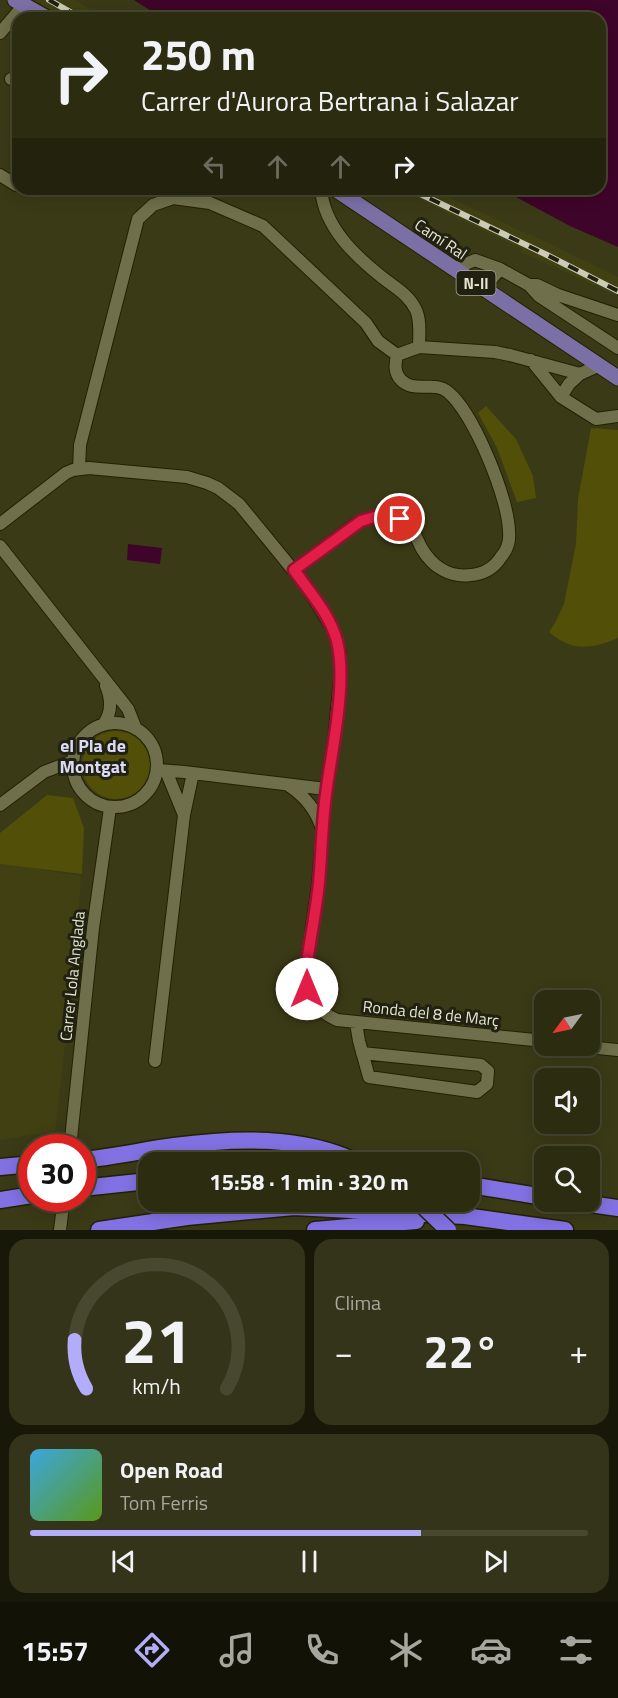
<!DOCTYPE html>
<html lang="es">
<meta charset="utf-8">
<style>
:root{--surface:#2c2c11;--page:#34341a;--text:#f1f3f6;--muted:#a6a79f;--line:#484831;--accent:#b3adf9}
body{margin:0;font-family:"Titillium Web",sans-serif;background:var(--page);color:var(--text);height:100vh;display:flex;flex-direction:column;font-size:22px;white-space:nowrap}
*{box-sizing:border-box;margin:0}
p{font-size:20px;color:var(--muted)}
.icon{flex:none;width:33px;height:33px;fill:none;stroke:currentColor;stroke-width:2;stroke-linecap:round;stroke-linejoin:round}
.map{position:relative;height:1230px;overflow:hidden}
.side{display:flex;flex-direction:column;gap:9px;padding:9px;background:#181809;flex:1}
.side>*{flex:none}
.banner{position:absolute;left:12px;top:12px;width:594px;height:183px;border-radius:18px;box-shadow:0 3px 15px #0003,0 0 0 2px var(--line);background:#2c2c11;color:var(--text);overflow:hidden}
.needle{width:39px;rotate:237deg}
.buttons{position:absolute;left:534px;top:990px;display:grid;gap:12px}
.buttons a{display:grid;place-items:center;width:66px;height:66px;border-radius:12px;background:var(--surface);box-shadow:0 3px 15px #0003,0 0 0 2px var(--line);font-size:30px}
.speed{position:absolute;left:18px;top:1134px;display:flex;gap:12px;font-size:30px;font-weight:700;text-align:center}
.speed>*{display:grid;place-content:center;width:78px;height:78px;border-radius:50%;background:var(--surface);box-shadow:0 3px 15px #0003,0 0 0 2px var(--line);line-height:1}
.speed .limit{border:9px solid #d22;background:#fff;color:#111}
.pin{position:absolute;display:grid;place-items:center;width:51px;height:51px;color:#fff;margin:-26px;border:3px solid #fff;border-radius:50%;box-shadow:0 2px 6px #0007}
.me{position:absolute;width:66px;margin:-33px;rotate:0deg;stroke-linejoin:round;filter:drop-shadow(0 0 4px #0008)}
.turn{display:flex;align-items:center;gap:21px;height:126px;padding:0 30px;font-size:27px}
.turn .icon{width:78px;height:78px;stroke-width:2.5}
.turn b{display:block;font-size:42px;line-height:51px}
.lanes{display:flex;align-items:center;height:57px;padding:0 30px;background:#0003;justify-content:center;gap:30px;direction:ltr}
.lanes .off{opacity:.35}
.big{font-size:45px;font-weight:700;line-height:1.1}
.side .card{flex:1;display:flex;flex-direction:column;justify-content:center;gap:9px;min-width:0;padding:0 21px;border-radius:18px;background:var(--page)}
.side .dial{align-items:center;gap:0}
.dial svg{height:156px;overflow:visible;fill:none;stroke:var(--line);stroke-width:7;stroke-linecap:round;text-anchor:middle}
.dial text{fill:var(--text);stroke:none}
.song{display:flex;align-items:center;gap:18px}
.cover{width:72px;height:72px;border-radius:9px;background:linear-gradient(135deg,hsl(200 70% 55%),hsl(90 70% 35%))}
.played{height:6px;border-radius:3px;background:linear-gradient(90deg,var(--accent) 70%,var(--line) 70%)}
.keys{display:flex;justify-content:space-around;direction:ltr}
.heat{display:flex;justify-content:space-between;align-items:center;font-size:33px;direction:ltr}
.side .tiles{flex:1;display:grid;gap:9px;grid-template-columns:1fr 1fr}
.card:last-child{grid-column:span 2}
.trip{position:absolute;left:138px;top:1152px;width:342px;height:60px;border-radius:18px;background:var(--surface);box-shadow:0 3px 15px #0003,0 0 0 2px var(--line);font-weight:700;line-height:60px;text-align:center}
.tabs{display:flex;height:96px;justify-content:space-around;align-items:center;background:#121207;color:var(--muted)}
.tabs .icon{width:42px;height:42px}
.tabs .current{color:var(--accent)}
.tabs b{font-size:27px;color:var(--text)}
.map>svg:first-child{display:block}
.built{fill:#414013}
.green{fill:#514f08}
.water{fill:#3f0429}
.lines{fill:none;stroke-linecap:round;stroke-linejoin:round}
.minor-casing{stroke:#232100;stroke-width:14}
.major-casing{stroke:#232100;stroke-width:17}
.highway-casing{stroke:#232100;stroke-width:19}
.minor{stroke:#706f4b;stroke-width:12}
.major{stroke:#7b70a6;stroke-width:15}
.highway{stroke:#8271e2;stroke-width:16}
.rail-casing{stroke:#ccccb6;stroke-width:6}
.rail{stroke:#212111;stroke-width:4;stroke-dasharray:11;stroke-linecap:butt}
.highway-bridge-casing{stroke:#232100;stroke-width:19;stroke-linecap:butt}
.highway-bridge{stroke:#8271e2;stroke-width:16}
.route-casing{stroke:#92132f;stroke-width:15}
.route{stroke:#e11d48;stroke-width:10}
.labels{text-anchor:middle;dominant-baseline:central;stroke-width:6;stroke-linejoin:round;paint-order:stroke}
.shield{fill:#212111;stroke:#aaaa97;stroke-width:1.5}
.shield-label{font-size:15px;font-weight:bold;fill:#e4e4d0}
.street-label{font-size:16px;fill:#e4e4d0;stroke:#212111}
.neighbourhood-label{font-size:18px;font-weight:bold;fill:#dbdaf7;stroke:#212111}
</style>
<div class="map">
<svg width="618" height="1230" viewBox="0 0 618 1230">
<rect width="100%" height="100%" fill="#3b3a17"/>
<path class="built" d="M34,0H74L105,18H65Z
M399,189H432L529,235L530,234L618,277V296L521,252L522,249Z
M0,864L15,865L81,876L75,961L55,1131L0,1140Z"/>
<path class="green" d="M486,406L516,439L533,476L536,498L517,502L497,448L478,413Z
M591,428L618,430V638C602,645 582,651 566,643C560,641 554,636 549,632L555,623L564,604L576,544L578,499Z
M82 765a34 34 0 1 1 68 0a34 34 0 1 1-68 0Z
M47,795L73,798L84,828L82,874L0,864V833Z"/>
<path class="water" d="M134,0H618V247L570,226L501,189H600V18H162Z
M128,544L162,548L160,564L127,560Z"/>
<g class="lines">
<g class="minor-casing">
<path id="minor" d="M0,33L24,5
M11,79L18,81
M0,175L16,185
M321,189C324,227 355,256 383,278C396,288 409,295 416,310C421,321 419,335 419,347
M454,269L475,260L500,269L529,285H537L558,295L618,315
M529,285L539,296L618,348
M484,288L500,269
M397,355L419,347L495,352L510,355L580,374L600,365
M531,360L561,397L596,419L618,416
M561,397L569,384L580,374
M79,469L80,445L138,219L153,205L173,198L210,203L263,226L366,323L378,341L397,355
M0,524L66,473L73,470L89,468L187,477L207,483L218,488L239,504L267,538L306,586L331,626L336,638L340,653V679L334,740L326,789L318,884L306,969C304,994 315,1010 337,1020L544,1041
M0,546L128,709L136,729
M294,570L354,525C372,515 398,510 412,529C416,535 418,542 422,549C433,567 450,578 471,575C483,574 494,568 501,557C507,550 510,541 509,532C509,499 473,412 448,392C434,380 415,394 401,380C394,373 395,364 397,355
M73 765a42 42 0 1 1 84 0a42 42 0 1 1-84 0Z
M103,725C112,713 112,700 106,686
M158,770L184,772L326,789
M166,771L184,815
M288,785C305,796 316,809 322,829
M0,805L44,772L73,761
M356,1023L359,1041L369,1077L477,1092L487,1084L488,1071L481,1065L362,1053
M578,1046L618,1050
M155,1061L184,815L193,773
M70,1148L93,928L110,808
M60,1230L64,1198"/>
</g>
<g class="major-casing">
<path id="major" d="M15,0L47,18
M335,189L618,378"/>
</g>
<g class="highway-casing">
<path id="highway" d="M82,1160C113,1157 144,1150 174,1146C234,1138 302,1135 357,1162
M0,1167L32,1164
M470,1185L544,1197
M82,1188L148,1181
M0,1200L32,1195
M576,1202L618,1208
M99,1230L187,1217L294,1207L465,1216L565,1230
M315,1230L416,1221"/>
</g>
<use href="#minor" class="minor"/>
<use href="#major" class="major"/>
<use href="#highway" class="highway"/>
<g class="rail-casing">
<path id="rail" d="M49,0L81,18
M410,189L547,255L618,291"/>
</g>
<use href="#rail" class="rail"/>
<g class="highway-bridge-casing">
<path id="highway-bridge" d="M419,1202L448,1230"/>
</g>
<use href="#highway-bridge" class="highway-bridge"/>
</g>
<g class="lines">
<g class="route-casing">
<path id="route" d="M307,989L305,981L306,969C310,940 316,912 319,883C322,851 322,818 327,787C333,744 347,682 337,641C330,615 310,592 294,570L361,521L381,515L400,519"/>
</g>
<use href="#route" class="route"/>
</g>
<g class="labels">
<rect class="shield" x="456.5" y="271" width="39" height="24" rx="4.5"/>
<g class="shield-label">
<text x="476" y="283">N-II</text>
</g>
<g class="street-label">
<text transform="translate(441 239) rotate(34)">Camí Ral</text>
<text transform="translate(72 976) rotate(-84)">Carrer Lola Anglada</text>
<text transform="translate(431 1013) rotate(6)">Ronda del 8 de Març</text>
</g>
<g class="neighbourhood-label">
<text x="93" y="745">el Pla de<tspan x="93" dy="21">Montgat</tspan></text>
</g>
</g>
</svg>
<div class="buttons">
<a><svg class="needle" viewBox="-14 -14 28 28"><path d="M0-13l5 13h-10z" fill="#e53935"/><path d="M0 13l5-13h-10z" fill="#a6a79f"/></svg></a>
<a><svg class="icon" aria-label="sound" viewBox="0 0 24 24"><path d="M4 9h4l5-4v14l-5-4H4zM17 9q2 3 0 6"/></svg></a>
<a><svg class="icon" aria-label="search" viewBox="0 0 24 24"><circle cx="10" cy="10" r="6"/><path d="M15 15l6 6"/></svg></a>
</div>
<div class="speed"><div class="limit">30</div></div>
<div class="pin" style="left:400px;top:519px;background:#d93025"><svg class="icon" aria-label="arrive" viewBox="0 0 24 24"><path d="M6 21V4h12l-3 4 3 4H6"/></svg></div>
<svg class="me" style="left:307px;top:989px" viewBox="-20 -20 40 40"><circle r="19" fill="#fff"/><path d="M0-13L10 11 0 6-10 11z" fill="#e11d48"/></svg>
<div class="trip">15:58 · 1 min · 320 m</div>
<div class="banner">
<div class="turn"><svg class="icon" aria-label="right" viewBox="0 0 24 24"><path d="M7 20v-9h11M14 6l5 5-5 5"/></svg><div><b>250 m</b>Carrer d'Aurora Bertrana i Salazar</div></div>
<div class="lanes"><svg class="icon off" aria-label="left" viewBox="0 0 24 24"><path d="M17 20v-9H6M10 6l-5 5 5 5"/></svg><svg class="icon off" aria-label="ahead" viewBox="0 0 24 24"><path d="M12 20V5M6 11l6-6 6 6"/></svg><svg class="icon off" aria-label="ahead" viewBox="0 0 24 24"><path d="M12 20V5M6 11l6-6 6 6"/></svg><svg class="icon" aria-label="right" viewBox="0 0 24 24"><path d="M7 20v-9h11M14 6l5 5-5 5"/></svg></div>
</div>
</div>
<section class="side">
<div class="tiles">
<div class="card dial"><svg viewBox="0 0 100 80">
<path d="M14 69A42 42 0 1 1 86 69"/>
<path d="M14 69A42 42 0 0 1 8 44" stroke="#b3adf9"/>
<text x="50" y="56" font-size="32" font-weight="700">21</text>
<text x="50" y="72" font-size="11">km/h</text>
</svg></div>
<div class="card"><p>Clima</p>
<div class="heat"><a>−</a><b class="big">22°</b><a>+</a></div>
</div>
<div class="card">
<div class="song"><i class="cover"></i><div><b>Open Road</b><p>Tom Ferris</p></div></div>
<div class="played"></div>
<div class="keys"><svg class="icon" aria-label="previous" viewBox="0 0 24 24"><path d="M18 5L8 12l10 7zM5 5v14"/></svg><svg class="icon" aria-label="pause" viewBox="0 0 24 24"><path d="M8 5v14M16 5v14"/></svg><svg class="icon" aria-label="next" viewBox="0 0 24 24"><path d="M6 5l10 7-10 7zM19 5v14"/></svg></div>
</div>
</div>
</section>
<nav class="tabs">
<b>15:57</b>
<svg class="icon current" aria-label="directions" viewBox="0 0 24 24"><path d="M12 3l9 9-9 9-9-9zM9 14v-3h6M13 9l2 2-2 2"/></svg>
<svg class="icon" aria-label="music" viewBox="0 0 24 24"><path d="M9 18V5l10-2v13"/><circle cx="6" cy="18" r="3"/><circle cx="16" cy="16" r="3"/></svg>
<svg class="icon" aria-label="phone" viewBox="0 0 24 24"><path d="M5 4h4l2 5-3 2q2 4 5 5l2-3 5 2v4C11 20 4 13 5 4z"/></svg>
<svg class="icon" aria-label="climate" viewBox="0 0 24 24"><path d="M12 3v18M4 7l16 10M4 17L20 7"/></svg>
<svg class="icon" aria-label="car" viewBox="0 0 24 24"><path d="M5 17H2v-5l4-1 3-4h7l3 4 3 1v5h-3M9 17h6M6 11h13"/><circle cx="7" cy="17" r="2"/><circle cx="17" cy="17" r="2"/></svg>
<svg class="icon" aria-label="filters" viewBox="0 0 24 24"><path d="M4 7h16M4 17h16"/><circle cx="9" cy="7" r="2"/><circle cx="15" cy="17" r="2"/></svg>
</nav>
